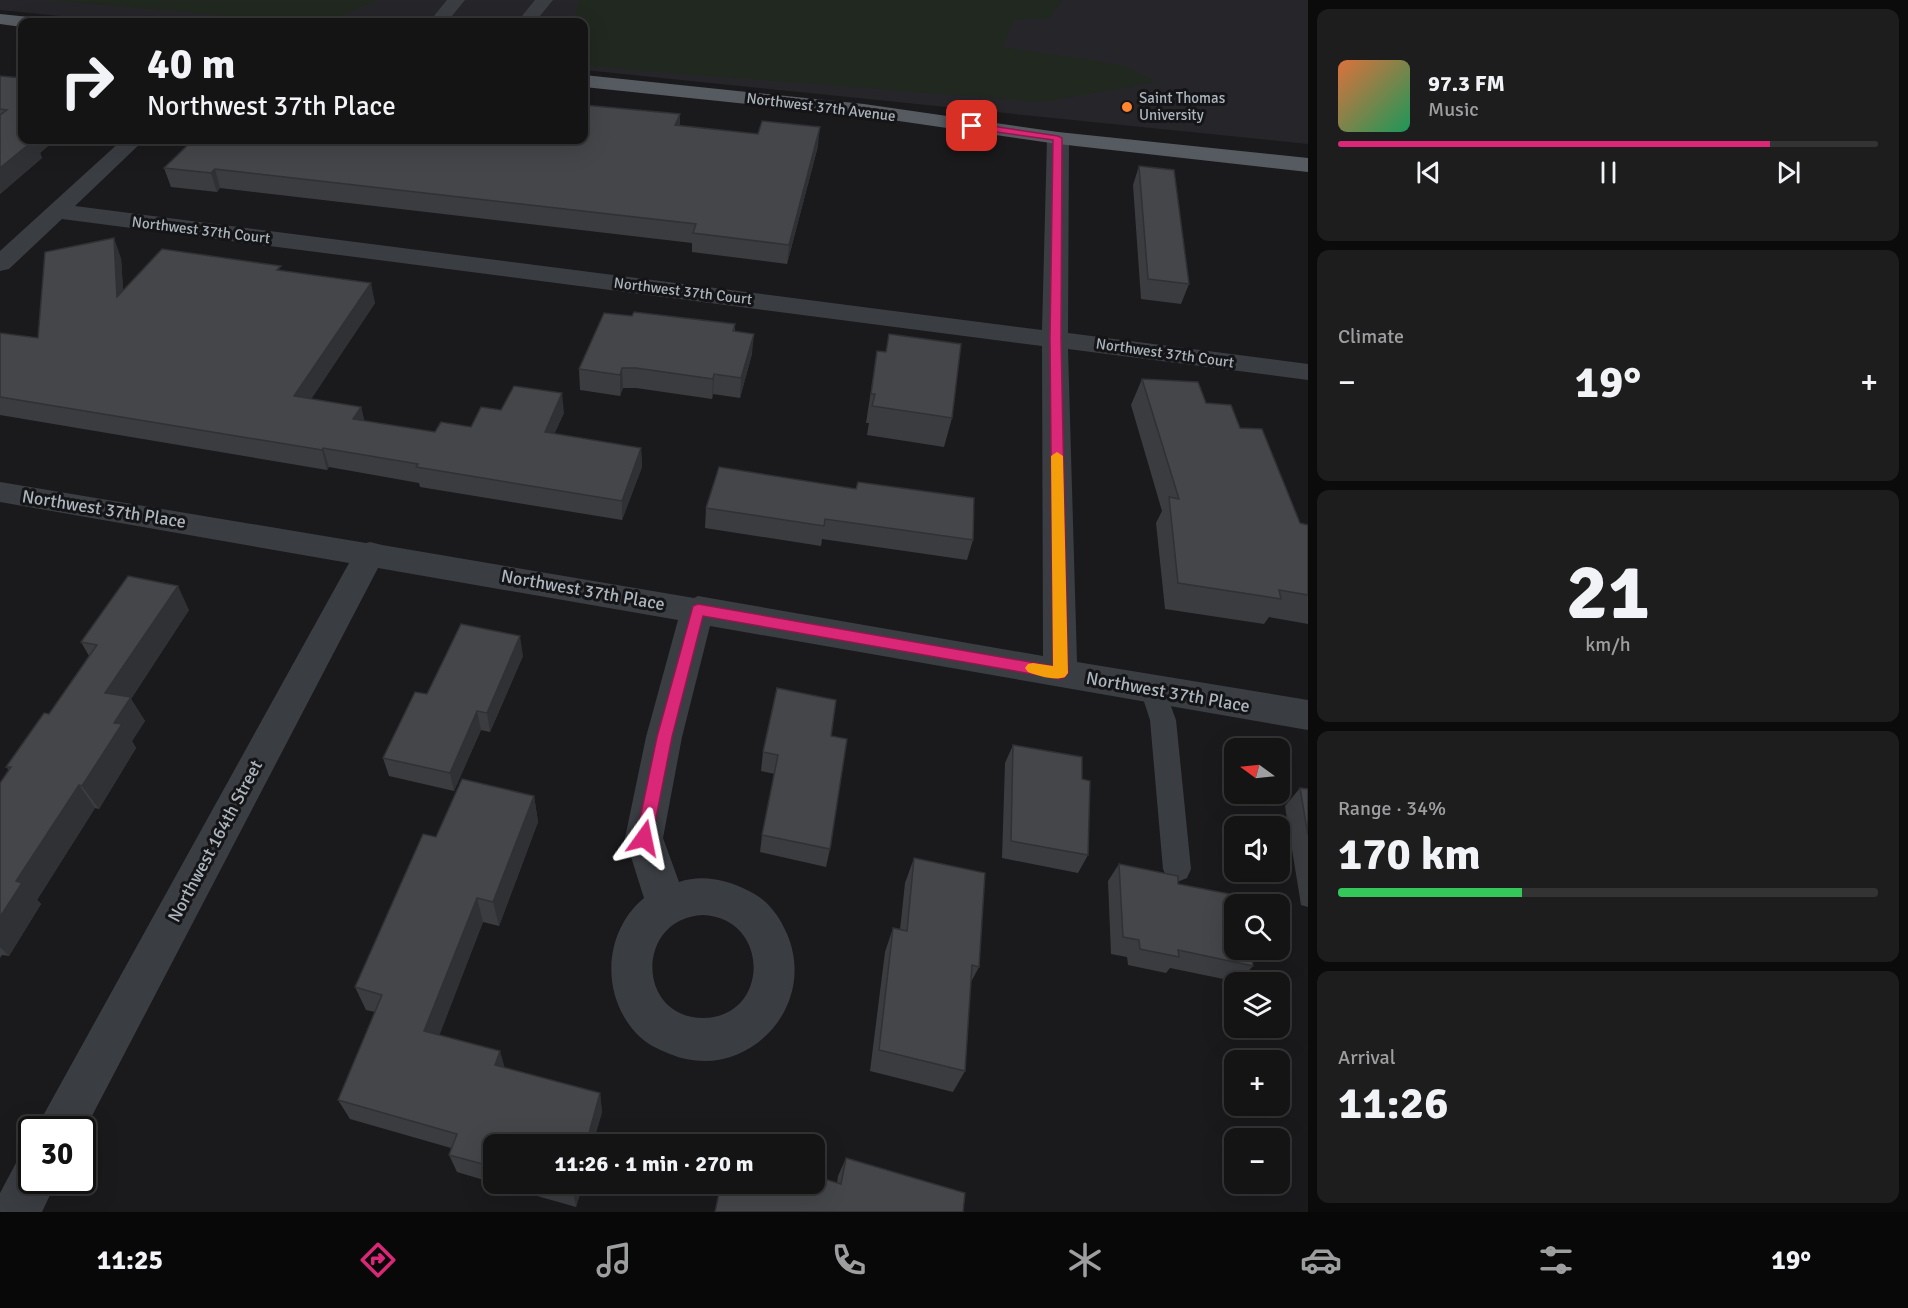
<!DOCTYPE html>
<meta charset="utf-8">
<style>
:root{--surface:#141415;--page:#1d1d1e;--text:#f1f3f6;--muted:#9d9ea0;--line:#333334;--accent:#db2777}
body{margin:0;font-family:Signika,sans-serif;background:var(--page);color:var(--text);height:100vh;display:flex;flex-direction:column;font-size:22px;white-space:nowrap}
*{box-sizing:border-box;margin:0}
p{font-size:20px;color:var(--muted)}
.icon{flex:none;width:33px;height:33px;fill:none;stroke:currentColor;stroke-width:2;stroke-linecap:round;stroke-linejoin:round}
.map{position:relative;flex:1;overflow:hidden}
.sheet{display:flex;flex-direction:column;gap:9px;padding:9px;background:#0b0b0c;width:600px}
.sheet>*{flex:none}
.guide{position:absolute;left:18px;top:18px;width:570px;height:126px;border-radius:12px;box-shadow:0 6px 24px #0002,0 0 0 2px var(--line);background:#141415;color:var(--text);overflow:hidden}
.needle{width:39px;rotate:285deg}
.fabs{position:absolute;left:1224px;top:738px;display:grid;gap:12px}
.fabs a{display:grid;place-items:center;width:66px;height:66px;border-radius:12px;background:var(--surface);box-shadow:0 6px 24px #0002,0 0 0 2px var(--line);font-size:30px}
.speed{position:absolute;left:18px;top:1116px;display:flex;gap:12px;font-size:30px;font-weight:700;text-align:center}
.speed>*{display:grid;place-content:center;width:78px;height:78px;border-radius:50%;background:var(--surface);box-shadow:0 6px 24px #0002,0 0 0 2px var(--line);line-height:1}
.speed .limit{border:3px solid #111;border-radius:9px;background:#fff;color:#111}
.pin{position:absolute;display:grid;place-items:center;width:51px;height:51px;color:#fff;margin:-26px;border-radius:12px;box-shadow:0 3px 9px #0006}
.me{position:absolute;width:66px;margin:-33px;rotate:12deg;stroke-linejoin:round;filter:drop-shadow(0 0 4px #0008)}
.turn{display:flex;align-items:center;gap:21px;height:126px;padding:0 30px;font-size:27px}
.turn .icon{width:78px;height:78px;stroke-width:2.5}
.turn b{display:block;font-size:42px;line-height:51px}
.big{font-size:45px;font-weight:700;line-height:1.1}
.sheet .tile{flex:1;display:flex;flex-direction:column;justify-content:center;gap:9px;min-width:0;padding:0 21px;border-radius:12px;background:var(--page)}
.sheet .dial{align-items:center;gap:0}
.dial b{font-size:78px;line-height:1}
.song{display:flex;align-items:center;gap:18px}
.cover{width:72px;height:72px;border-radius:9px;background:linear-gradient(135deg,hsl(20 70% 55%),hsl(150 70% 35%))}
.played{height:6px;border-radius:3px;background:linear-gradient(90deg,var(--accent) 80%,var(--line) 80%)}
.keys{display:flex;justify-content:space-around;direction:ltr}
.heat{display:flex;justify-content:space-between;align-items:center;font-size:33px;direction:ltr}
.charge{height:9px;border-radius:4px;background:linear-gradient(90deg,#34c759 34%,var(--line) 0)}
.trip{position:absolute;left:483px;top:1134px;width:342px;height:60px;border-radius:12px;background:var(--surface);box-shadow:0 6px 24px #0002,0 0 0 2px var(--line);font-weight:700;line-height:60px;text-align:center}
.menu{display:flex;height:96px;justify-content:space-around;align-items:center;background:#080808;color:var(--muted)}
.menu .icon{width:42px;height:42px}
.menu .selected{color:var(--accent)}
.menu b{font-size:27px;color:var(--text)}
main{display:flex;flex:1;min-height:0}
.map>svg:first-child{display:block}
.built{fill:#26262a}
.green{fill:#20281f}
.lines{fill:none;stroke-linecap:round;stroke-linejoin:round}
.lane{fill:#3a3d42;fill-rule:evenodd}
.street{fill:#3a3d42;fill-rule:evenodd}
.primary{fill:#565b61;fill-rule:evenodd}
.wall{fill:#3a3c40}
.shaded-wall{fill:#303134}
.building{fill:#44464a;stroke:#303134;stroke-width:1.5}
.route{fill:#db2777;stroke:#8e194d;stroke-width:1.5}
.slow{fill:#f59e0b}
.poi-dot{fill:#ff852f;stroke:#151517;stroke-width:2}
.labels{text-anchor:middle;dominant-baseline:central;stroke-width:6;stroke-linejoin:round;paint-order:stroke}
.far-poi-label{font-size:15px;fill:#abb5bd;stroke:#151517;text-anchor:start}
.far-street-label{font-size:15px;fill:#abb5bd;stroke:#151517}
.street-label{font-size:18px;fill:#abb5bd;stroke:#151517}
</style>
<main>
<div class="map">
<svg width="1308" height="1212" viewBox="0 0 1308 1212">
<rect width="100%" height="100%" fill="#1a1a1c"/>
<path class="built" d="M0,0H1308V144L584,70V22H119L0,10Z"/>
<path class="green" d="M44,0H376L329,22H302Z
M579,0H1062L1050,18L1014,20L1002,47L1122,65L1157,82L1042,102L584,66V22H573L575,20Z"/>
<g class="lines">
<path class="lane" d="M1153,679L1162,682L1176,720L1191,869L1187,878L1177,882L1167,878L1163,869L1150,720L1140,689L1144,682Z"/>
<path class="street" d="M447,0H465L447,22H429Z
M535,0H553L535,22H517Z
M1058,132L1065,134L1069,138L1068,333L1308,364V380L1068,349L1077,662L1308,700V730L710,626L682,737L663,838L679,882C703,874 727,880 749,891C768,900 779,916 787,934C819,1008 744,1085 670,1054C657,1049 645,1043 636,1033C600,994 604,931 644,898L625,838L646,737L678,620L378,568L82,1135V1130H37L44,1114L349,563L0,502V482L366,543L370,542L382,545L694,598L698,596L1043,656L1042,346L62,219L9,269L0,271V251L122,140H144L75,206L1042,330L1047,138L1051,134ZM703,915C771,918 770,1018 703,1018C636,1018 635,918 703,915Z
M32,1157V1180H57L42,1212H0V1193L16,1163Z"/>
<path class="primary" d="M0,14L39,18L42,22H22V27L0,24Z
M584,75L864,104L1058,132L1308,158V172L1058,144L864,116L584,87Z"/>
</g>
<path class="wall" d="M0,76L22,140H55L40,153L42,158L0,194Z
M680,114V126L818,146L787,264L692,252V243L220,188L217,192L171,187L164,168Z
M1139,166L1189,284L1181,304L1141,299L1133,185Z
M121,258L123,290L282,271L375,303L311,399L361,407L364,421L435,432L471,427L501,410L564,413L554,434L641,448L642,467L622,520L420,487L419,483L329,467L327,470L0,415V333L38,338Z
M632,316L735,324V331L752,354L740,398L713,394L712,399L636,388H623L620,396L580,390L579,369Z
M877,351L952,418L944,447L867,435L869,423H866Z
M1142,379L1206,403L1240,428L1300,523L1308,525V624L1269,617L1264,624L1165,609L1156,523L1162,511L1131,405Z
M719,467L973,540L967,560L822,539L821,546L705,528L706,508Z
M189,610L131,699L145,721L132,741L136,748L99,809L95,808L37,900L41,904L9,956L2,955L0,958V783L9,770L6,767L49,714L89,656L81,642Z
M523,656L490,732L481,730L454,791L389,776L383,758L427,694Z
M831,736L830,849L826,867L760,852L762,835L775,774L761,771L763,752Z
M1013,745L1082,779L1088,855L1078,873L1002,858L1005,763Z
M1300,788L1308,789V907L1301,905L1285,806Z
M534,796L538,822L499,926L483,922L439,1035L505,1068L600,1093L602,1113L494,1144V1183L457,1172L449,1155L451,1148L350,1119L338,1100L375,1012L366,1010L355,987L436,837Z
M914,858L979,967L971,982L965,1071L953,1092L870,1071L885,952L893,928L900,930L905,883Z
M1119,864L1178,884L1253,966L1238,982L1170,968L1166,973L1128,965L1127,957L1111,954L1108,881Z
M846,1158L963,1212L837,1183L838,1176Z
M495,1184H583L576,1207Z"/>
<path class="shaded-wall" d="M680,114V132L675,125Z
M820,127L818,146L787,264L789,245Z
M26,140H55L40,153L42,158L0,194V168Z
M215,169L220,188L217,192L211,173Z
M114,238L121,258L125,317L117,297Z
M371,283L375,303L300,416L294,396Z
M754,334L752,354L740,398L741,378Z
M622,368L623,388L620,396V375Z
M714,374L713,394L712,399L713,379Z
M562,393L564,413L546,452L545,432Z
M361,407L366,426L353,419Z
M323,448L329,467L327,470L322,450Z
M641,448L642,467L622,520V501Z
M178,586L189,610L131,699L145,721L132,741L136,748L99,809L82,786L114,723L105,693Z
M520,636L523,656L490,732L487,713Z
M477,711L481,730L454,791L450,773Z
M79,785L95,808L37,900L41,904L9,956L0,947V917L16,881Z
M534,796L538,822L499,926L493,902Z
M477,898L483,922L433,1052L424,1031Z
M500,1051L506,1072L495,1065Z
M600,1093L602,1113L593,1144H586Z
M575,1184H583L576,1207L573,1190Z"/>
<path class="building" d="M0,76L22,78V140H34L0,168V115L7,110L0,109Z
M584,105L680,114L675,125L758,134L762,121L820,127L789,245L693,233L696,224L215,169L211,173L164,168L193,140H584Z
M1139,166L1174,170L1189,284L1148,279Z
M114,238L117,297L162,249L281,266L277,270L371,283L294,396L361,407L353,419L435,432L441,422L471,427L481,407L501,410L514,386L562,393L545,432L641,448L622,501L416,467L418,464L323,448L322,450L0,397V333L38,338L45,252Z
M634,312L735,324L733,331L754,334L741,378L714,374L713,379L636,368H622L620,375L579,369L604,313L632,316Z
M889,334L961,344L952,418L872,406L875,394H871L877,351L886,352Z
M1142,379L1198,382L1206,403L1231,405L1240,428L1262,429L1300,523L1308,525V595L1279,590L1281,599L1178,583L1169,497L1179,499Z
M719,467L856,489L858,482L974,498L973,540L825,519L824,526L706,508Z
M128,576L178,586L105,693L131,697L114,723L122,724L82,786L79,785L16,881L22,883L0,917V783L11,767H6L44,713L49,714L97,645L81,642Z
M461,624L520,636L487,713L477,711L450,773L383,758L415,692L427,694Z
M777,688L836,700L831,736L847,739L830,849L762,835L778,755L763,752Z
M1013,745L1082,757V779L1090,781L1088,855L1011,841Z
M462,779L534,796L493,902L477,898L424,1031L500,1051L495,1065L600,1093L586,1144H494V1167L449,1155L457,1134L338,1100L382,995L355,987L423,834L436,837Z
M1300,788L1308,789V835Z
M914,858L985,873L979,967L972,965L965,1071L879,1050L893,928L907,931Z
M1119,864L1178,876V884L1245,897L1246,904H1234V950H1251L1253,966L1178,950L1179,957L1140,949L1139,940L1123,937Z
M846,1158L965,1193L963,1212H715L721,1184H814V1176L841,1184Z
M549,1184H575L573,1190Z"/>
<path class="route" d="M972,123L1058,136L1062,138L1061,339L1068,673L1065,677L1060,679L703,616L672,737L652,838L650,844L644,846L638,844L636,838L657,737L693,606L698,604L1053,666L1050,339L1053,140L968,128L967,126Z"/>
<path class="slow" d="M1057,452L1063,456L1068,673L1065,677C1055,681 1038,676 1028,672L1025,668L1028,664L1033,663L1053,666L1051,456Z"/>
<circle class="poi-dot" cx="1127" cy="107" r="6"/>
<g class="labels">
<g class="far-poi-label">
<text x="1139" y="98">Saint Thomas<tspan x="1139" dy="17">University</tspan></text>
</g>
<g class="far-street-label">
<text transform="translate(821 107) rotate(7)">Northwest 37th Avenue</text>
<text transform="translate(201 230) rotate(7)">Northwest 37th Court</text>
<text transform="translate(683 291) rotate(7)">Northwest 37th Court</text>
<text transform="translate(1165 353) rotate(8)">Northwest 37th Court</text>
</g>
<g class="street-label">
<text transform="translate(104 509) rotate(9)">Northwest 37th Place</text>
<text transform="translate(583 590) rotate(10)">Northwest 37th Place</text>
<text transform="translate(1168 692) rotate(10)">Northwest 37th Place</text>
<text transform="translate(215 841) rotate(-62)">Northwest 164th Street</text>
</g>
</g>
</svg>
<div class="fabs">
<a><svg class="needle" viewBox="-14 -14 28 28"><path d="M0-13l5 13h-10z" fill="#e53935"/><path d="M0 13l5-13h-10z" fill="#9d9ea0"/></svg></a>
<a><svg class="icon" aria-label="sound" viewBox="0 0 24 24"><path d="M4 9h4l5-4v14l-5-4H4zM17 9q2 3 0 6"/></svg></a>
<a><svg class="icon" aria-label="search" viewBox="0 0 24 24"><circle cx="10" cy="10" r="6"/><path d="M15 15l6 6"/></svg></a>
<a><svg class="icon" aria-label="layers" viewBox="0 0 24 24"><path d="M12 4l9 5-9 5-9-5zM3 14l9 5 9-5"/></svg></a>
<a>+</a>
<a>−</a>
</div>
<div class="speed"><div class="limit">30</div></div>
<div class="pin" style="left:972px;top:126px;background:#d93025"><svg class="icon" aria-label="arrive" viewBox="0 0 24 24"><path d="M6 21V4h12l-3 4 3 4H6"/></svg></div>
<svg class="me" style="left:644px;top:838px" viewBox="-20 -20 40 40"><path d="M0-17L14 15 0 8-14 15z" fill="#db2777" stroke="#fff" stroke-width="4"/></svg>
<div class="trip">11:26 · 1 min · 270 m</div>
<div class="guide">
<div class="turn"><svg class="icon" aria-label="right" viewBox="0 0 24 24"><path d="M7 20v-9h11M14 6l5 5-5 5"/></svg><div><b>40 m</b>Northwest 37th Place</div></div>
</div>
</div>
<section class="sheet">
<div class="tile">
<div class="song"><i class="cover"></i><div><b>97.3 FM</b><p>Music</p></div></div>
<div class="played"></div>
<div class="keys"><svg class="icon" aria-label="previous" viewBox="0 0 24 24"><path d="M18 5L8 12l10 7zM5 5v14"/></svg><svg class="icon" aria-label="pause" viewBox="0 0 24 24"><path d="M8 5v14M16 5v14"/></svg><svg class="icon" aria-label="next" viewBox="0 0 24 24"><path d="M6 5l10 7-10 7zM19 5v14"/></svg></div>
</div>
<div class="tile"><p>Climate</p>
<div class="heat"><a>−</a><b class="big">19°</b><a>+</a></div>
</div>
<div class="tile dial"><b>21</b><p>km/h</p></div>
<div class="tile"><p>Range · 34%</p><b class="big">170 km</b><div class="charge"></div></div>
<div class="tile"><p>Arrival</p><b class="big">11:26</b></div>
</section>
</main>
<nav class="menu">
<b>11:25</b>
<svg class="icon selected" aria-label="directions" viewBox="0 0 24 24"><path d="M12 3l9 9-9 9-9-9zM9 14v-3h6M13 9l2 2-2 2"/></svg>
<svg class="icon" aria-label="music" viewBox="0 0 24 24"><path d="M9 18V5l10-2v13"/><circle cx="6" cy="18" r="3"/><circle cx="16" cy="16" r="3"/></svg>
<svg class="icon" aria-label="phone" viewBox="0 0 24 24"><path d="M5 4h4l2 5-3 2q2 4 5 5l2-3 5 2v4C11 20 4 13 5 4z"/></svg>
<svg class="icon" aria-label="climate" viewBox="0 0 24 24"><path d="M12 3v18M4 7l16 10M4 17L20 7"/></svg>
<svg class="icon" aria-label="car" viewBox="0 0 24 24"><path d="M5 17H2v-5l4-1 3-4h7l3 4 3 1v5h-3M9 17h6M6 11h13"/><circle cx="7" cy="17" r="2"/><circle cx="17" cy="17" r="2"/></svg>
<svg class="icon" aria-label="filters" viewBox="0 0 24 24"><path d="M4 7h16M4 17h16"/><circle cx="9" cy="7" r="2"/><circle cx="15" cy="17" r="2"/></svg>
<b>19°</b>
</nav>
